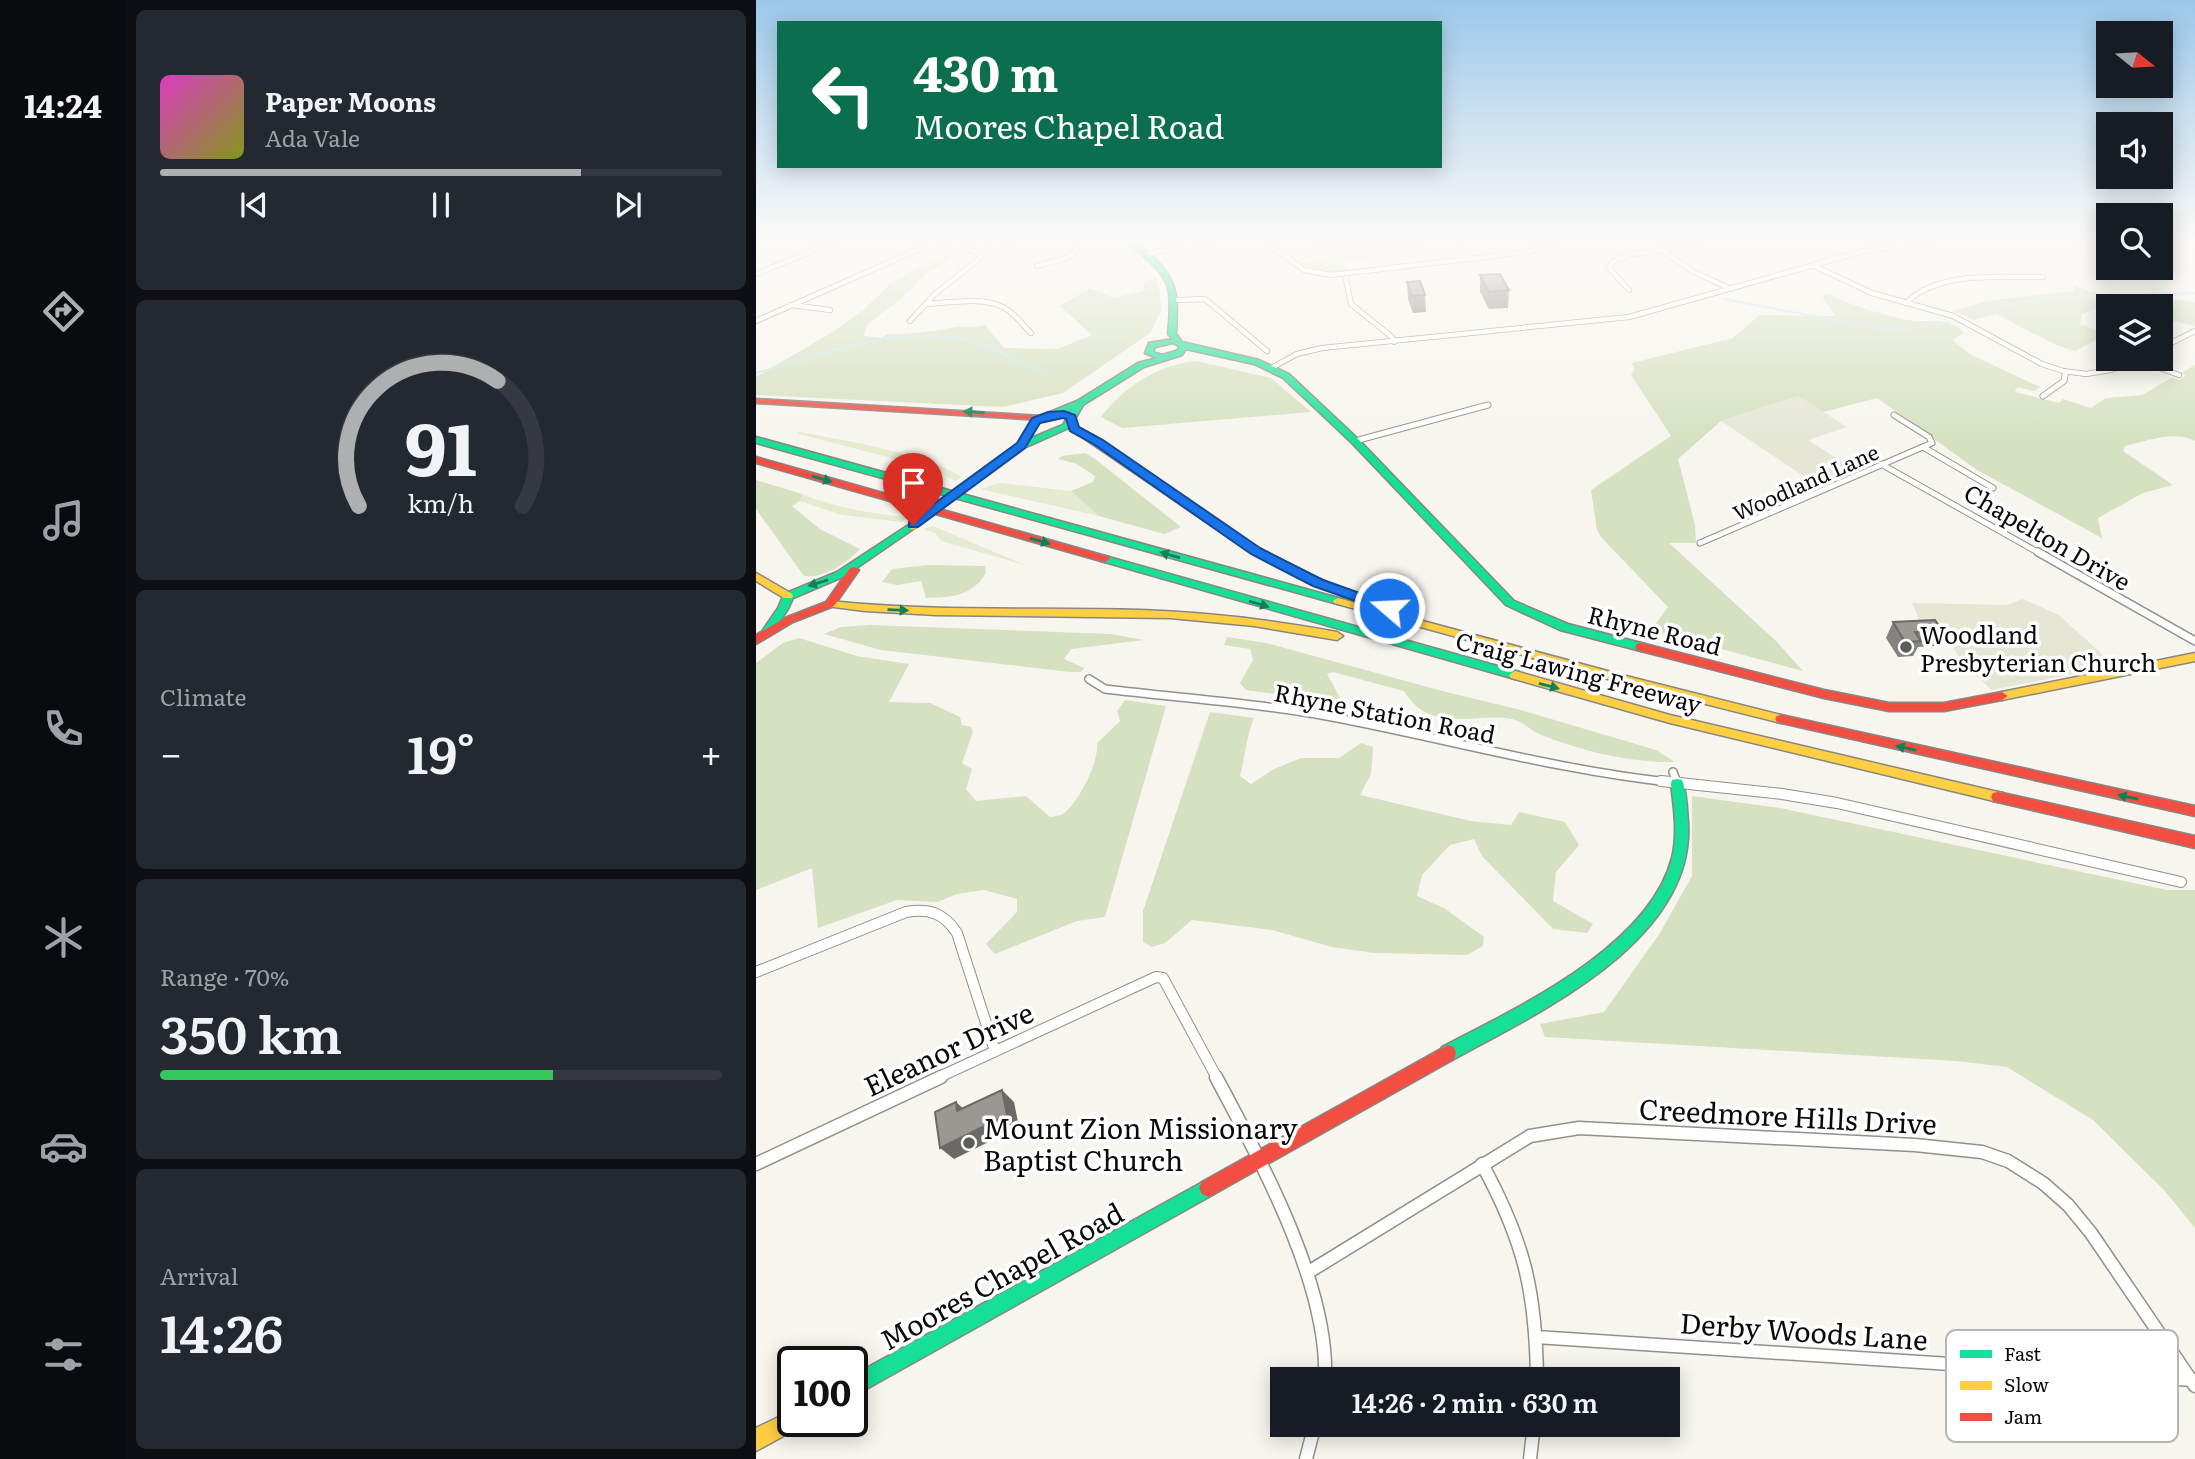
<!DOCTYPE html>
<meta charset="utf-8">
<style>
:root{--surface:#171b24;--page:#242831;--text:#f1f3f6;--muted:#9ea1a6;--line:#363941;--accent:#aeafb0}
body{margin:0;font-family:Literata,serif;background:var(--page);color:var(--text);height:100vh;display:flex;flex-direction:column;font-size:26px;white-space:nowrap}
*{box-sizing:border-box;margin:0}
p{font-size:23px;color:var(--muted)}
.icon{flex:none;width:38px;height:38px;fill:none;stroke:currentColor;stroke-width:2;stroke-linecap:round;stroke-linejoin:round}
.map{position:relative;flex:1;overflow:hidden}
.sheet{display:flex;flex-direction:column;gap:10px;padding:10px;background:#0d0f14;width:630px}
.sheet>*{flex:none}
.top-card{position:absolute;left:21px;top:21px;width:665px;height:147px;border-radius:0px;box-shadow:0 4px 18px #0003;background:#0b6e4f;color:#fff;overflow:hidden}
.needle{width:46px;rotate:108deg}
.controls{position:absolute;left:1340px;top:21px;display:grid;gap:14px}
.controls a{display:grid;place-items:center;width:77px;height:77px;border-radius:0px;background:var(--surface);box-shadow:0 4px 18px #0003;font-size:35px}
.speed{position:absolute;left:21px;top:1346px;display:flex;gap:14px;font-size:35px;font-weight:700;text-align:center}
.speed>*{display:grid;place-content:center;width:91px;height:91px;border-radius:50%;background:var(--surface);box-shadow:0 4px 18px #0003;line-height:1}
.speed .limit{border:4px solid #111;border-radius:10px;background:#fff;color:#111}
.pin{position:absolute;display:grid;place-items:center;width:60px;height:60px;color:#fff;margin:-72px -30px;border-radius:50% 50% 50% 0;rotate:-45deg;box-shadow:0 0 7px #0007}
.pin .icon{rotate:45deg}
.me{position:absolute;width:77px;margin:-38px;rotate:289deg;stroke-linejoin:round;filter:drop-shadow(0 0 5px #0008)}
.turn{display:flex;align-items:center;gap:24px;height:147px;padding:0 21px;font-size:32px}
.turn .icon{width:91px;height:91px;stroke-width:2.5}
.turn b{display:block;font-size:49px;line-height:60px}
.big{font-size:52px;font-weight:600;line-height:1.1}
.sheet .widget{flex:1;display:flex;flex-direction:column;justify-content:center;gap:10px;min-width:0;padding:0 24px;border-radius:10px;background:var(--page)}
.sheet .dial{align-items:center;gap:0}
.dial svg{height:182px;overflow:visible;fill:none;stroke:var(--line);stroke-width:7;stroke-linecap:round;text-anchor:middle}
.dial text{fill:var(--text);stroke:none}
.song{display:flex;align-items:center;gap:21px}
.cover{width:84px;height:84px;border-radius:10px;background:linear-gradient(135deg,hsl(310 70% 55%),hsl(70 70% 35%))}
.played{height:7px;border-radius:4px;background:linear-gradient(90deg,var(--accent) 75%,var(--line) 75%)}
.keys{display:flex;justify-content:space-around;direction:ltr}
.heat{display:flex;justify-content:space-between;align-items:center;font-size:38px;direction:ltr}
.charge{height:10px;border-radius:5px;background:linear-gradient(90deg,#34c759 70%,var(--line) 0)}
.trip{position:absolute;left:514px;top:1367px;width:410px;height:70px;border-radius:0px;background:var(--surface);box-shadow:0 4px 18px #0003;font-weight:600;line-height:70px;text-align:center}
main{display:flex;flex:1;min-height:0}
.dock{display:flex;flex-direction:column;width:126px;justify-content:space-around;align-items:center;background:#090b0e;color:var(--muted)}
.dock .icon{width:49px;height:49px}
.dock .current{color:var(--accent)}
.dock b{font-size:32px;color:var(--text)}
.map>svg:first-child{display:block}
.green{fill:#e4ebd1}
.forest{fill:#d5e1c0}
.cemetery{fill:#e5e7d4}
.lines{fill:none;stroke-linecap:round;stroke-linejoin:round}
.stream{stroke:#c9e6ee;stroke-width:2}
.street-far4-casing{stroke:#91908d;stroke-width:6}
.street-far3-casing{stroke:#91908d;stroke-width:7}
.street-far2-casing{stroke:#91908d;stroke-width:10}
.street-far1-casing{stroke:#91908d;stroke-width:12}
.street-casing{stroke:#91908d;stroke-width:15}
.fast-casing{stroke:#888683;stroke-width:3}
.slow-casing{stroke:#888683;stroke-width:3}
.jam-casing{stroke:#888683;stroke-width:3}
.street-far4{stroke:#fefefc;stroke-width:4.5}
.street-far3{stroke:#fefefc;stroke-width:5}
.street-far2{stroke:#fefefc;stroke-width:7}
.street-far1{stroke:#fefefc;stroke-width:10}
.street{stroke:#fefefc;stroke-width:12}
.fast{fill:#16e098;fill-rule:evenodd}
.slow{fill:#ffcf43;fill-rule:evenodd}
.jam{fill:#f24e42;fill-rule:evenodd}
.slow-bridge-casing{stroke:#888683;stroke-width:10;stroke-linecap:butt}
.slow-bridge{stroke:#ffcf43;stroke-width:9}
.wall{fill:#85837f}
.shaded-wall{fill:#6c6a68}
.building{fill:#9b9894;stroke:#6c6a68;stroke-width:2}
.oneway{fill:#118058}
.route{fill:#1a73e8;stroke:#114b97;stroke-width:2}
.poi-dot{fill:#5d5c5a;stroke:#fff;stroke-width:2.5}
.labels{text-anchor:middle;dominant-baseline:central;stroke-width:7;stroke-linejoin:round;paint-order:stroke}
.far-street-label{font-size:21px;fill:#0a0a0a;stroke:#fff}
.street-label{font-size:24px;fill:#0a0a0a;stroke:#fff}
.poi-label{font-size:24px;fill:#0a0a0a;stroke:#fff;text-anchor:start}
.near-street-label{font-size:28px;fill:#0a0a0a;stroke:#fff}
.near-poi-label{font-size:28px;fill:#0a0a0a;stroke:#fff;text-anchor:start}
.key{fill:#fff;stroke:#b6b6b6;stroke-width:2}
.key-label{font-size:19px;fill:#0a0a0a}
</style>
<main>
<nav class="dock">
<b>14:24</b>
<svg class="icon current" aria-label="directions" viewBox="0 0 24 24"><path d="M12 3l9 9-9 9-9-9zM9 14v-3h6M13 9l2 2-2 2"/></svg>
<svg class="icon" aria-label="music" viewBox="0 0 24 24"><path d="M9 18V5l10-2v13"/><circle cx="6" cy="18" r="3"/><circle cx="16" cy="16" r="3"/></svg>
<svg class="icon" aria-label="phone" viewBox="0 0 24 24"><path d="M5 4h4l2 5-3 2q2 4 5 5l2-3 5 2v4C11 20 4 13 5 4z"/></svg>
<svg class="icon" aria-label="climate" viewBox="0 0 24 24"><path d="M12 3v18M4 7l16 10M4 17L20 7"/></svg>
<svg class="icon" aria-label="car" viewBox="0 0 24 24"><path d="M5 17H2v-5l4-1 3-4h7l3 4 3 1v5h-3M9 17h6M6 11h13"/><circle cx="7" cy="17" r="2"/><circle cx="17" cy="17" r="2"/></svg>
<svg class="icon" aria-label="filters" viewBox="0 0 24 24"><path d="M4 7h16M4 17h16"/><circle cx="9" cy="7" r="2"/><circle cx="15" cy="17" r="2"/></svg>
</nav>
<section class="sheet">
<div class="widget">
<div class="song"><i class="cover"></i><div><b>Paper Moons</b><p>Ada Vale</p></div></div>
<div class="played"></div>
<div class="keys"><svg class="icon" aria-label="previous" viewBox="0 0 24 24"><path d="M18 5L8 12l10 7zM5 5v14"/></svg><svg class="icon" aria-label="pause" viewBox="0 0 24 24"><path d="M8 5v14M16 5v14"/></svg><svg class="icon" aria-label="next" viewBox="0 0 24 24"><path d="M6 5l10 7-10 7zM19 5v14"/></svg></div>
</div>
<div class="widget dial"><svg viewBox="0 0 100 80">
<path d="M14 69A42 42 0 1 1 86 69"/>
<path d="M14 69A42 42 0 0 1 75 14" stroke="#aeafb0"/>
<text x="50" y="56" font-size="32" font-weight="700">91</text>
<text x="50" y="72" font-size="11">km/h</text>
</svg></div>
<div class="widget"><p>Climate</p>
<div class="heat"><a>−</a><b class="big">19°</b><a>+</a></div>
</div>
<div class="widget"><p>Range · 70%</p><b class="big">350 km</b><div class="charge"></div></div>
<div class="widget"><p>Arrival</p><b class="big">14:26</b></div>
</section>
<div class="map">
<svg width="1439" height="1459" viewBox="0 0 1439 1459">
<rect width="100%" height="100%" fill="#f8f5ee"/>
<path class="green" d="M44,432C89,441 169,453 206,477L199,481L180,470L40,433Z
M244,483L315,491L343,516L224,489Z
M46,494C80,508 116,514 152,517L146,522L86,515L44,501Z
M177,526L269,565L185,541L179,533L168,529Z"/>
<path class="forest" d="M547,239H670L667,246L670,251L585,261L592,272C575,273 559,273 544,263L571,257Z
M196,249L204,251L198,258L173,272L139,304L111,325L108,336L125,338L131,334C155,335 177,331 201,327C211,326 218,328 229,325L248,348L301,349L336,335L304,306L334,288L358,298L387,291L389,282L401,277L406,309L394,333L307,393L247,407L0,395V377L78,331L108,309L135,283Z
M1319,286L1355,298L1395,297L1439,302V326L1405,318V306L1351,305L1326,314L1324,324L1352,334L1319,351L1300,345L1240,314L1218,320L1197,311L1230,301L1317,291Z
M1072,294C1097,306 1124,314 1151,320C1172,324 1192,315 1208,333L1196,340L1215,355L1284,387L1278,391L1261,387L1259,392L1303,403L1307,399L1335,408L1350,398L1386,395L1417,377L1423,380L1430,375L1425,373L1439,365V441C1418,430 1391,441 1369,446L1367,451L1417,485L1387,493L1342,518L1346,538L1221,470L1121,398L1067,412L1042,396L965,421L922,459L939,525L940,543H913L1020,641L1047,671L895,630L912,607L845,537L841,530L835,490L915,436L875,375L879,370L876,363L977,338L1003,315L1079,316L1066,296Z
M441,361L515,378L555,412L366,428L345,417C368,387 402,364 441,361Z
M329,453L339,459L425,527L408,534L343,516L315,491L337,482L339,476L321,464L302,459L306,456Z
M0,480L46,494L44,501L36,506L64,529L104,549C91,563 67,579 48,576L0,509Z
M172,565L229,566L230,573C215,597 195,597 170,598L165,581L141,585L126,582L136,569Z
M114,625L355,634L388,640L315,649L308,659L328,668L325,672H314L125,650L68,634L85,627Z
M471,637L510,643L690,692L765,710L900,750L919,762C875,763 825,751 783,734C773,729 768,722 756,719C731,714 701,724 676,715C663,711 655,702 648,691L577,672L571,674L587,703L490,690L484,683L497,660L494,649L468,645Z
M43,638L101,656L153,664L133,702L174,703L204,717L206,725L215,727L217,732L206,763L216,769L210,789L220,801L270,796L294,817C298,816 301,816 305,815C321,807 344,760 341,743L364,721L361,711L369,700L410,706L349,917L321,921L239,954L230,944L261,912V899L228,890L201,894L181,902L141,900L62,928L56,868L0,890V663L27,643Z
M454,712L498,718C490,738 489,757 484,776L495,784L518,769L545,758H583L605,743L617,747L615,774L604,795L715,821L755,825L763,812L809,822L823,845L800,872L797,901L837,924L831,933L797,929L726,856L718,839L694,845L666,875L661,896L688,908L728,937L727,946L711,955L618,953L576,947L516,930L436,920L409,943L396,947L387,942V911Z
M936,796L1024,808L1411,890H1439V1228L1408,1190L1337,1120L1251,1067L1200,1061L789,1037L784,1024L848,1012L904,933L936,876Z"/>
<path class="cemetery" d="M1042,396L1091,427L1052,440L1096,468L1056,486L1055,481L965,421Z
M1267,599L1303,615L1359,666L1235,690L1205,660L1194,643L1165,624L1156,603L1251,605Z"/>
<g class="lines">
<path class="stream" d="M968,299L1135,331L1194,322
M1215,316C1276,290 1372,296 1439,293
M0,373C68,354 138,325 209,340C237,346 262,363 288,373"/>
<g class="street-far4-casing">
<path id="street-far4" d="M506,239L548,270L575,275L770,252L789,248L808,239
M707,239L703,244L713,259
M906,251L938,272L975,289
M222,253L268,239
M390,254L465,239
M1056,265L1116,293L1197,316L1286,364L1307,371L1330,374L1355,370L1385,359
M281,266L311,258L321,249L317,239
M0,274L86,239
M589,274L595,304L636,337L638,342
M873,290L853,268L857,262L870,255L910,250L949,239
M421,300L449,299L511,351
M1151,302C1184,270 1245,278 1287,277
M170,304C194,303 224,296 247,307C258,312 266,325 275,333
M35,305L74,310
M0,321L186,239
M154,321L179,294L224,258L222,253L215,250L159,239
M1405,348L1439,331
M1382,360L1423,375
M515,368L541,354L566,348L873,317L1104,252L1188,239
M1309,377L1310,372"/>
</g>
<g class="street-far3-casing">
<path id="street-far3" d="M1287,396L1308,381L1309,375
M599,441L732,405
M1167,447L1237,488
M1125,464L1285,554
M944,543L1176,443L1173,437L1138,415"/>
</g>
<g class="street-far2-casing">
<path id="street-far2" d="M1282,552L1439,641
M333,679L349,689C424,698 502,703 576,717C692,739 804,771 921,783
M917,772L921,783"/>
</g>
<g class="street-far1-casing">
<path id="street-far1" d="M905,781L1026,794L1081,803L1425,882
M920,781L921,784
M0,972L150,912C173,908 188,913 201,933L239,1051
M181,1078L400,977L407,978L461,1078"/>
</g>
<g class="street-casing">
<path id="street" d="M460,1077C504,1160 573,1284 569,1379
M0,1164L185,1077
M726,1164C768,1241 780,1291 781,1379
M551,1273L774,1136L823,1128L1159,1145L1226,1152L1252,1161L1287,1183L1312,1205L1335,1233L1439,1386
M780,1337L1437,1380
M550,1459L559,1424
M774,1459L778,1424"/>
</g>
<g class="fast-casing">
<path id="fast" d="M369,239C379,239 385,247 393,253C423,279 422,296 420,334L426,342L503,360L533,374L602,439L758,601L812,624L889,644L891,647L889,650L885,651L804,630L750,605L596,443L527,378L498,364L430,349L426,355L388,367L327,405L318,421L321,428L505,550L552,574L602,595L603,597L602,599H594L544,578L497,554L313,428L268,448L221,482H215V478L262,444L277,419L321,401L382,363L401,358L389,353L393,343L417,339L412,334C418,274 410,278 369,239ZM417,343L424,347L420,351L406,355L397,352L399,347ZM316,409L307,425L273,439L283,423Z
M0,437L586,599L587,601L582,604L578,603L0,443Z
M157,522L160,523V527L89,576L37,598L32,609L16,633H8L7,630L22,608L28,594L81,572Z
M349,556L763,672L765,675L759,679L345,561L344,559Z
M921,779L926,780C931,793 931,809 932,822C940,940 784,1012 698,1059L692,1061L686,1059L684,1053L686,1047C761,1008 893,947 916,858C922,834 918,808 915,784L916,780Z
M452,1179L458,1182L461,1188L458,1194L96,1397V1376Z"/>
</g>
<g class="slow-casing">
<path id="slow" d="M0,573L36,594L37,596L36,598H28L0,581Z
M582,598L870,676L1025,715L1031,719L1025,723L870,684L578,603L577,601Z
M74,601C177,612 281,607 384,610C450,612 516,620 581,632L587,636L581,640L498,626L414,618L180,615L109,611L70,606L69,604L70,602Z
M1439,653V661L1246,700L1240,696L1246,692Z
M759,671L914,715L1242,792L1247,793L1249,797L1247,801L1242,802L914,723L755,678L753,675Z
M37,1410V1421H47L44,1427L0,1451V1428Z"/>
</g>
<g class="jam-casing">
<path id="jam" d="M0,399L286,416L290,418L286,420L0,403Z
M0,457L353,557L354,559L349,562L345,561L0,463Z
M98,567L103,570L78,606L37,622L0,644V635L29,618L70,602L94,568Z
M885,643L1068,690L1133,703H1188L1246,692L1252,696L1246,700L1188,711H1133L1068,698L881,650L879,647L881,644Z
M1025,715L1439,806V816L1021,722L1019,719L1021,716Z
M1242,792L1439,836V848L1237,801L1235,797L1237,793Z
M692,1045L698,1047L700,1053L698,1059L458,1194L452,1197L446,1194L443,1188L446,1182Z"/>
</g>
<use href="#street-far4" class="street-far4"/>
<use href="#street-far3" class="street-far3"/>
<use href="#street-far2" class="street-far2"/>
<use href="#street-far1" class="street-far1"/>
<use href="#street" class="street"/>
<use href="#fast" class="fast"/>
<use href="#slow" class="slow"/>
<use href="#jam" class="jam"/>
<g class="slow-bridge-casing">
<path id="slow-bridge" d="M157,525L218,480"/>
</g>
<use href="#slow-bridge" class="slow-bridge"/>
</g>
<path class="wall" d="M724,275L753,290L752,308L733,309L724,292Z
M651,282L669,295L670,312L657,313L652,299Z
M1137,622L1186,630L1179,646L1162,647L1157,656L1142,657L1130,638Z"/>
<path class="shaded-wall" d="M246,1090L258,1102L263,1127L198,1159L184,1148Z
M200,1102L213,1114L201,1111Z"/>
<path class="building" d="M744,274L753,290L733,292L724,275Z
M664,281L669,295L656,296L651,282Z
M1179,620L1186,630L1159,632L1165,641L1149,642L1137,622Z
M246,1090L251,1115L184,1148L179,1112L200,1102L201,1111Z"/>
<defs><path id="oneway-solid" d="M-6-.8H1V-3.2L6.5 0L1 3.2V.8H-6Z" transform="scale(1.75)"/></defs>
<g class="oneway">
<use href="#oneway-solid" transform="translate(218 412) rotate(-176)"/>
<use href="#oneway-solid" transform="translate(66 479) rotate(16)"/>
<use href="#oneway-solid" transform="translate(284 541) rotate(16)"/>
<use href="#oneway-solid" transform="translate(414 555) rotate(-164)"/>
<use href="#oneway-solid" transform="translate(62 583) rotate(163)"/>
<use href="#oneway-solid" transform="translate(503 604) rotate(16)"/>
<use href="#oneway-solid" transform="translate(142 610) rotate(2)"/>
<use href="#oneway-solid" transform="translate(793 686) rotate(15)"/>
<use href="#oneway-solid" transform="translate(1150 748) rotate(-168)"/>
<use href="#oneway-solid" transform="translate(1372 797) rotate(-168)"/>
</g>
<linearGradient id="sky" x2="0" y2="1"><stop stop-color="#9bc8ea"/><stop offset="0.54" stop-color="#fcfaf7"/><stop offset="1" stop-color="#fcfaf7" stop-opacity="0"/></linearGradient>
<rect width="1439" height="444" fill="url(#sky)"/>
<path class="route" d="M308,411L319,415L323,427L347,440L504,548L567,580L638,605L640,608L633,613L628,611L557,586L495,554L339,445L314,431L310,419L307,418L284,423L269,448L162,527H153V522L261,443L276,418L292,412Z"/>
<g class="poi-dot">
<circle cx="1150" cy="647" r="7"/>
<circle cx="213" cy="1143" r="7"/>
</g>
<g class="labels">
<g class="far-street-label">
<text transform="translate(1049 481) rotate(-24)">Woodland Lane</text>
</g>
<g class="street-label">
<text transform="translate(1292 536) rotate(30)">Chapelton Drive</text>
<text transform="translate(899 629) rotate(14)">Rhyne Road</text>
<text transform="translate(823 671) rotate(15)">Craig Lawing Freeway</text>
<text transform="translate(629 712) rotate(11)">Rhyne Station Road</text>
</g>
<g class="poi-label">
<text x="1164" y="633">Woodland<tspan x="1164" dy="28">Presbyterian Church</tspan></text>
</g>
<g class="near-street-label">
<text transform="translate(192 1048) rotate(-25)">Eleanor Drive</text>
<text transform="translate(1032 1115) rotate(3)">Creedmore Hills Drive</text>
<text transform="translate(245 1275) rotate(-29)">Moores Chapel Road</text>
<text transform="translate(1048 1330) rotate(4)">Derby Woods Lane</text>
</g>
<g class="near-poi-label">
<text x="227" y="1127">Mount Zion Missionary<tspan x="227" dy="32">Baptist Church</tspan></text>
</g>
</g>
<rect x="1190" y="1330" width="232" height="112" rx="10" class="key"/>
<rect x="1204" y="1350" width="32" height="8" fill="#16e098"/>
<rect x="1204" y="1381" width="32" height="9" fill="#ffcf43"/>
<rect x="1204" y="1413" width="32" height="8" fill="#f24e42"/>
<g class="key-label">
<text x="1248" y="1361">Fast</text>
<text x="1248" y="1392">Slow</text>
<text x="1248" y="1424">Jam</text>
</g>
</svg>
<div class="controls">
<a><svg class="needle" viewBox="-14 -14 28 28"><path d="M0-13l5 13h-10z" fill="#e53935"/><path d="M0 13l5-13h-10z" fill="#9ea1a6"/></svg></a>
<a><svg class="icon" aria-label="sound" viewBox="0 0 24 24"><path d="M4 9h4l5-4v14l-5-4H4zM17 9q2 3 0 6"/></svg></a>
<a><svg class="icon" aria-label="search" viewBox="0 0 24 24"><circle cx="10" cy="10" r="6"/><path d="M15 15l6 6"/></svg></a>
<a><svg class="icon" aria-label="layers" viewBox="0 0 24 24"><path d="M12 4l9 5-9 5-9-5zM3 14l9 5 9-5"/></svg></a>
</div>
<div class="speed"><div class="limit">100</div></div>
<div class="pin" style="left:157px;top:525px;background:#d93025"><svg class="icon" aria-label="arrive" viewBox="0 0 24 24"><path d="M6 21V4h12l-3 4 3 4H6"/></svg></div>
<svg class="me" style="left:633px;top:608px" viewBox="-20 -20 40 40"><circle r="17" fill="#1a73e8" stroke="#fff" stroke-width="3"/><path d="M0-11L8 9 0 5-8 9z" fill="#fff"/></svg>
<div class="trip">14:26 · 2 min · 630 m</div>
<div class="top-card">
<div class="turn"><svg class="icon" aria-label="left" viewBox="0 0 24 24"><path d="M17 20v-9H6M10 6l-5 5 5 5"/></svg><div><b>430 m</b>Moores Chapel Road</div></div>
</div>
</div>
</main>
